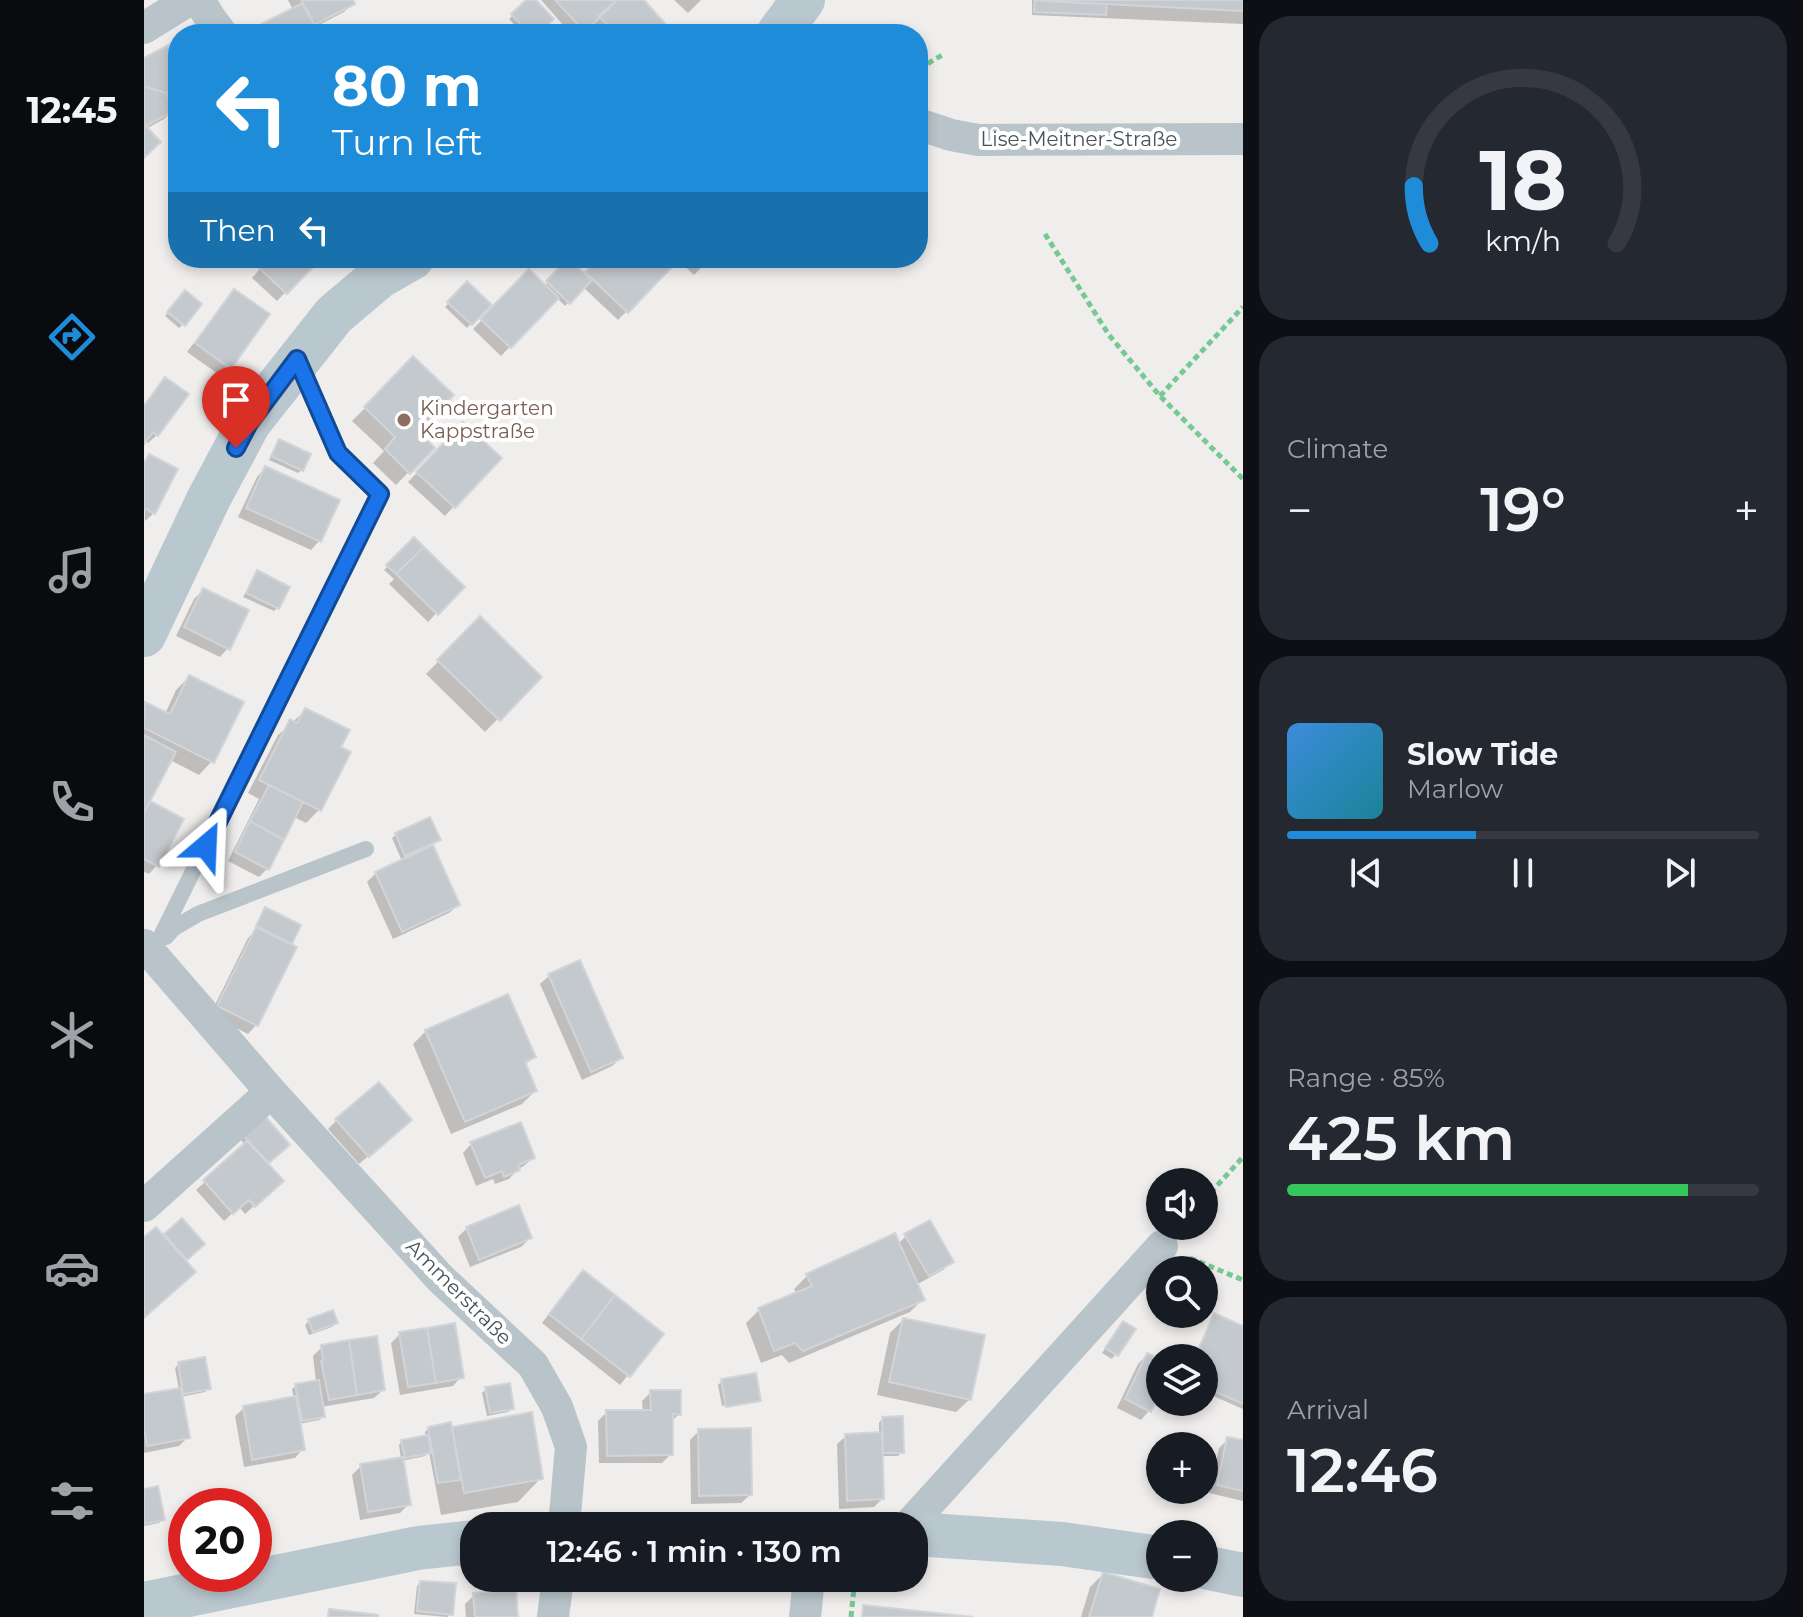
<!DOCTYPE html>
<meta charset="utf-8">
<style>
:root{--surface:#171b24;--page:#242831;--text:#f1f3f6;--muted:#9ea1a6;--line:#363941;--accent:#1e8cd8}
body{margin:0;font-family:Montserrat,sans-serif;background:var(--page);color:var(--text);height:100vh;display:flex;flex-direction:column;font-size:30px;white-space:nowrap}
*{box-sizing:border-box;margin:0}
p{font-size:26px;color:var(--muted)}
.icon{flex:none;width:44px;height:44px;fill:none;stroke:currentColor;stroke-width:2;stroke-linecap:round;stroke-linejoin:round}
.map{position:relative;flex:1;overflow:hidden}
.side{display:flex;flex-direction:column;gap:16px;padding:16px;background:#0d0f14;width:560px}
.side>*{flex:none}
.top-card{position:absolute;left:24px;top:24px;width:760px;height:244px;border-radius:32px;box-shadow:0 4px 12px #0003;background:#1e8cd8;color:#fff;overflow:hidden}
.tools{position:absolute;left:1002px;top:1168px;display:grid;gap:16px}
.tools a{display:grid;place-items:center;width:72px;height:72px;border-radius:50%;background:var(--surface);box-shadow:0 4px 12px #0003;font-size:40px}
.speed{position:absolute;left:24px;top:1488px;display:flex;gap:16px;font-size:40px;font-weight:700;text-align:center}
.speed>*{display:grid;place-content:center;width:104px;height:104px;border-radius:50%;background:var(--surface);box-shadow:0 4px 12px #0003;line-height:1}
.speed .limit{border:12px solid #d22;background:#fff;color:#111}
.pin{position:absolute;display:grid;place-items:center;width:68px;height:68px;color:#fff;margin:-82px -34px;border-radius:50% 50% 50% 0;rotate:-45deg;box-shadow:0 0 8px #0007}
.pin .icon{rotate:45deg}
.me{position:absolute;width:88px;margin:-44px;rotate:26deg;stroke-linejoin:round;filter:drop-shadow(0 0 6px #0008)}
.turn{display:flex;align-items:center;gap:28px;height:168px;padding:0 32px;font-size:36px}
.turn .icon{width:104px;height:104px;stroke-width:2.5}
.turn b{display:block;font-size:56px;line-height:68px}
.then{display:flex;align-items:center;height:76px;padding:0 32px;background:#0003;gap:16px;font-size:30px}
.big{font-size:60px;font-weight:600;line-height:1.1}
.side .tile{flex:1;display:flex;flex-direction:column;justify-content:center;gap:12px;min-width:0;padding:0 28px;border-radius:32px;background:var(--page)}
.side .dial{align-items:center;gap:0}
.dial svg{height:208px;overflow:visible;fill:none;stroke:var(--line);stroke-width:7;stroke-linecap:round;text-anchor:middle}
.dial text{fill:var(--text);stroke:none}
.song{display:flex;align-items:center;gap:24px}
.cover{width:96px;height:96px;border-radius:12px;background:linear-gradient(135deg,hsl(210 70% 55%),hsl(190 70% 35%))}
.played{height:8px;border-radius:4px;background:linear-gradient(90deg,var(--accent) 40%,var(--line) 40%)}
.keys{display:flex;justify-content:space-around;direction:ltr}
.heat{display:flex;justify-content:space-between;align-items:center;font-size:44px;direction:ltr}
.charge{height:12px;border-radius:6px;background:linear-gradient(90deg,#34c759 85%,var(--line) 0)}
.trip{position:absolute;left:316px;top:1512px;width:468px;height:80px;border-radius:32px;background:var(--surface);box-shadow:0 4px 12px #0003;font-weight:600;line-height:80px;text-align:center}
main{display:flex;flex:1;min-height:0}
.tabs{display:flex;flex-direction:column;width:144px;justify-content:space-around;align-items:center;background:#090b0e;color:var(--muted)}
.tabs .icon{width:56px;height:56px}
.tabs .on{color:var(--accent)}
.tabs b{font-size:36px;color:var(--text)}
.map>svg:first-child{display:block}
.shadow{fill:#0003}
.building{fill:#c4c9cd;stroke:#d1d4d8;stroke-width:2}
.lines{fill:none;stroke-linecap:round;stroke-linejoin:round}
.path{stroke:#75c993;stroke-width:5;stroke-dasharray:6 4;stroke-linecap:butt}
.lane{stroke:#b8c4c9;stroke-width:16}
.street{stroke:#b8c4c9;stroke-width:32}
.secondary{stroke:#b9c7ce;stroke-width:44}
.route-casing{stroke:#114b97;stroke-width:20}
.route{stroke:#1a73e8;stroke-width:14}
.education-dot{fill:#8d6e63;stroke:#fff;stroke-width:3}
.labels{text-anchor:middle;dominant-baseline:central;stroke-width:8;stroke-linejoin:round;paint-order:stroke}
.street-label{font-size:20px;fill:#465359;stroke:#fff}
.education-label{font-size:20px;fill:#785e54;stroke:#fff;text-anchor:start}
</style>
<main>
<nav class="tabs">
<b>12:45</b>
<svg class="icon on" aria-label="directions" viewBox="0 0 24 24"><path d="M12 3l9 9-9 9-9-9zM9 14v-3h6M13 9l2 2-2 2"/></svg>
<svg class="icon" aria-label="music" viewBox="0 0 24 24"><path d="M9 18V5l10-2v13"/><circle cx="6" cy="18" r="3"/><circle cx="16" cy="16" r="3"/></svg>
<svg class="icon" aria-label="phone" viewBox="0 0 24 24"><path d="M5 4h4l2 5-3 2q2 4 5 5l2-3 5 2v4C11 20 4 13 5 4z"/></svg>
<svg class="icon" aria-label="climate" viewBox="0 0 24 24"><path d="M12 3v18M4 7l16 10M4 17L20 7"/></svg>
<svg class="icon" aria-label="car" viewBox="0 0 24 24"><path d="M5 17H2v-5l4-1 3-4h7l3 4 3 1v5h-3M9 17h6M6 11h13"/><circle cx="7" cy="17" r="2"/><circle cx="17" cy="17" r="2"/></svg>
<svg class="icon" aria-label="filters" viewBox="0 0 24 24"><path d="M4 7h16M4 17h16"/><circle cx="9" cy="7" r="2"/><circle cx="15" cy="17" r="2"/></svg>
</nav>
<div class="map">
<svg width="1099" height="1617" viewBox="0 0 1099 1617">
<rect width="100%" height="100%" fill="#f0eded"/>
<path class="shadow" d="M144,0H206L208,4L200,12L169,28L172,34H111L118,26L149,10Z
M385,0H389L391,34H379L365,19Z
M397,0H497L518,34H455L447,25L436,34H427Z
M530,0H557L544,13Z
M888,0H1099V24L888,15Z
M34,42V89L21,96L29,110L20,119L2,129L0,156V60Z
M126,258H165L170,263L133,301L108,278Z
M457,258H525L520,263L525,268L474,320L439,287L421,306L413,298L357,356L329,329L385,272L400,286L425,260L440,276Z
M532,258H567L550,275Z
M323,284L345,305L323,328L301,307Z
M90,291L85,368L77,376L43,352L82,300Z
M37,296L39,324L35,328L21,316Z
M270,359L272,432L288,448L252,485L229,463L240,451L208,421Z
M21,379L13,435L4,443L0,440V405Z
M319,424L355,458L301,516L264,482Z
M135,442L158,470L154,473L125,460L132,446Z
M5,456L10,513L1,521L0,461Z
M121,468L193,501L175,541L167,550L94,517L113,477Z
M270,540L318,587L284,622L245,584L250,579L240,570Z
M113,573L134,607L130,611L99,597Z
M59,590L84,648L76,657L32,636L50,599Z
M336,619L395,677L341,732L282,674Z
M45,677L68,761L55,775L26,760L0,808V706L1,704L21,714L32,690Z
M162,710L194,748L175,810L162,823L150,817L123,869L115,877L84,861L115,799L104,793L134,735Z
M0,809L13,865L5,874L0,872Z
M285,820L294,840L287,845L314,905L305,913L249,939L223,882L232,873L258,861L248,838L252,835Z
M122,910L146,942L112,1025L104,1034L66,1015L104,938L111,931L118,913Z
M405,976L477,1058L468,1066L438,1080L396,984Z
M282,1031L389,1057L380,1066L391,1091L378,1104L307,1134L269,1044Z
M121,1119L143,1145L122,1164L128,1190L101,1214L95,1207L80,1221L52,1190L101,1145L97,1140Z
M193,1120L256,1129L215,1164L184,1129Z
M327,1144L389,1158L380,1166L374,1169L365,1179L351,1184L349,1179L332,1186L319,1153Z
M38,1221L58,1244L40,1261L0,1317V1240L19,1238Z
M323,1228L386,1238L377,1247L326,1267L314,1237Z
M762,1236L808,1261L799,1270L772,1285L779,1299L766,1312L645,1363L638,1355L617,1363L602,1323L615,1310L653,1294L650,1289L663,1276L754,1244Z
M431,1281L517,1334L476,1385L398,1323Z
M1071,1316L1099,1328V1409L1060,1392V1358H1050L1067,1319Z
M759,1320L826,1399L812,1412L733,1395L746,1333Z
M165,1321L191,1323L188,1327L165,1335L161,1325Z
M976,1327L989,1330L968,1359L958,1353Z
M256,1334L317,1377L309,1386L256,1395L247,1343Z
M178,1347L239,1390L230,1398L177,1407L179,1417L175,1420L155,1424L159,1449L151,1458L100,1467L91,1416L100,1408L150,1399L148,1389L152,1386L172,1382L169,1356Z
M1003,1355L1016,1361V1388L1005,1411L997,1420L973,1408L994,1364Z
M35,1364L65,1388L61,1392L36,1397L44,1437L35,1446L0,1453V1396L35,1390L31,1368Z
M578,1381L613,1399L578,1406L574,1385Z
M342,1389L368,1408L364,1412L343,1416L338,1393Z
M507,1392L535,1414L527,1422V1454L518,1463H455L454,1421L463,1412H499L498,1401Z
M738,1419L758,1452L754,1456H737L738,1499L730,1507L695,1509L693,1444L702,1436L735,1434V1423Z
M285,1428L306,1431L309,1428L397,1478L374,1502L297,1515L285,1452L281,1456L258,1461L265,1504L256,1513L216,1520L208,1475L217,1466L257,1459L255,1445L258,1441L282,1437L281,1432Z
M555,1431L606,1495L597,1503L547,1504L546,1440Z
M1084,1439L1099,1443V1501L1065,1493L1075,1448Z
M0,1491L19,1520L15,1523L0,1526Z
M959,1574L1006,1617H937L946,1587Z
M276,1583L307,1614L303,1617L270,1614L273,1586Z
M330,1595L372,1617H322L321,1604Z"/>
<path class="building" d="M157,0H209L211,4L170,25Z
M382,0H392L410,19L393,34H386L367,14Z
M411,0H473L441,32Z
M473,0H500L526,29L521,34H472L455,16Z
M891,0L963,4L962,15L890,12Z
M900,0H1099V11L900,1Z
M159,3L175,34H122L117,24Z
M34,40V87L22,93L0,86V58Z
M0,86L22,93L31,110L0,127Z
M2,126L17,142L0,158V127Z
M124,258H168L173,263L143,294L115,268Z
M424,258L448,280L426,304L402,281Z
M455,258H518L528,267L484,313L441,272Z
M385,269L415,298L367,348L336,319Z
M323,281L348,305L328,325L303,302Z
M90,289L126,314L87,369L51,343Z
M41,290L58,304L41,326L23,312Z
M269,356L310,395L275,432L291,448L266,474L241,449L251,437L220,407Z
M21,377L45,394L14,436L9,432L0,444V406Z
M319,422L358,458L311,508L272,472Z
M135,439L167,454L159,471L127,456Z
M5,454L34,469L11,514L0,508V463Z
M121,466L196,500L177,542L102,508Z
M270,537L280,547L252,574L242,565Z
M280,547L321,587L294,615L252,574Z
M113,570L146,587L135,609L102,593Z
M59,588L105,610L86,650L40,627Z
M336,616L398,677L356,721L293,660Z
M45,675L100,702L70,763L0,728L1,702L26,714Z
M161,708L206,730L197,747L207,752L177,811L115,780L146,719L153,723Z
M0,735L32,752L0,813Z
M125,785L159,802L140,840L106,821Z
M6,801L40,819L15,867L0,859V813Z
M286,817L297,840L261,856L251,833Z
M106,821L140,840L125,870L91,852Z
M289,845L316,905L258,932L231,872Z
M121,907L157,925L148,944L112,926Z
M112,927L153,947L114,1026L73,1006Z
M436,960L479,1058L447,1072L404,974Z
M364,994L392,1057L381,1062L393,1091L321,1122L281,1030Z
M235,1082L268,1120L225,1157L191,1119Z
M121,1116L146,1145L125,1163L99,1135Z
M377,1122L391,1158L374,1165L376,1170L360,1177L358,1171L341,1178L326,1142Z
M103,1141L140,1181L111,1207L105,1200L89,1214L59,1180Z
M375,1205L388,1238L335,1260L322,1227Z
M38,1218L61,1244L43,1260L20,1234Z
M786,1220L810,1262L785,1276L760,1234Z
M12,1227L52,1272L0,1318V1237Z
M751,1233L781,1300L659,1351L651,1343L630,1351L614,1308L668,1286L662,1274Z
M439,1270L471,1295L437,1339L405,1314Z
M471,1295L520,1334L486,1377L437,1339Z
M189,1310L194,1323L169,1332L164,1319Z
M1070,1313L1099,1326V1404L1060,1387V1358H1051Z
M759,1318L841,1335L827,1400L745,1382Z
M979,1321L992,1329L974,1356L961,1348Z
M311,1323L320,1378L292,1383L283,1328Z
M283,1328L292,1383L264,1387L255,1332Z
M233,1336L241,1390L213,1395L205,1340Z
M205,1340L213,1395L185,1400L177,1361H179L177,1345Z
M1003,1353L1016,1359V1393L1007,1412L981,1399Z
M61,1357L67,1389L39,1394L34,1362Z
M612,1373L617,1401L582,1407L577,1379Z
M175,1380L181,1417L158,1421L151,1384Z
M366,1383L370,1409L346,1413L341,1387Z
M37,1388L46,1438L3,1446L0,1429V1394Z
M506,1390H537V1415L529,1414V1455L463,1456L462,1410H507Z
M152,1396L161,1450L108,1460L99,1406Z
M388,1412L399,1479L320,1493L308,1427Z
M759,1416L760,1453H739L738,1417Z
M307,1422L317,1480L294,1483L284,1427Z
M607,1428L608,1495L555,1496L554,1429Z
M738,1432L740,1499L703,1501L701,1434Z
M284,1435L287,1453L261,1458L257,1440Z
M1083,1437L1099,1440V1491L1073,1485Z
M259,1457L267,1505L224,1512L216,1464Z
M14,1486L21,1520L0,1524V1489Z
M959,1572L1016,1589L1008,1617H945Z
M276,1581L312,1583L309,1615L273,1611Z
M372,1590L374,1617H331L329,1593Z
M719,1605L829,1617H718Z
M185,1609L234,1615V1617H184Z"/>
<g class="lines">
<path class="path" d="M774,64H783L800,54
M901,234L965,335L1016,396L1099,479
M1016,396L1099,307
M1060,1200L1099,1157
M1046,1258L1099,1280
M707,1617L711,1578"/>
<path class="lane" d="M22,937L30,928L54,914L222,849
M8,954L236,494L194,453L156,366"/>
<path class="street" d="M55,0L66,18L78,34
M0,28L45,0
M774,124L807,135L834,140L1099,139
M0,945L127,1092L296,1278L389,1365L413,1407L427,1447L420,1526
M0,1206L127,1092
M764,1526L1018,1246
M409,1617L414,1578
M661,1617L665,1578"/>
<path class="secondary" d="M634,34L659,0
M0,635L65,498L105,423L190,315L235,277L268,258
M770,1534L918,1544L1016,1558
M1060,1567L1099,1575
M0,1604L274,1548L330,1542"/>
</g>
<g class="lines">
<g class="route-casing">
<path id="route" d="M62,846L236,494L194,453L153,359L105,423L92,448"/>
</g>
<use href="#route" class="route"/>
</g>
<circle class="education-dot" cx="260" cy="420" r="8"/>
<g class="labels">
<g class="street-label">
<text x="935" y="139">Lise-Meitner-Straße</text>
<text transform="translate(315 1292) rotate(45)">Ammerstraße</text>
</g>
<g class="education-label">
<text x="276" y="408">Kindergarten<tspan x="276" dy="23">Kappstraße</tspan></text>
</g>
</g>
</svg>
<div class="tools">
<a><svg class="icon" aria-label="sound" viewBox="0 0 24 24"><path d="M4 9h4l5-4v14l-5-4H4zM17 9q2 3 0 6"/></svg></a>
<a><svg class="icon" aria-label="search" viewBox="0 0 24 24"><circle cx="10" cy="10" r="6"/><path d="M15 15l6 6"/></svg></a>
<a><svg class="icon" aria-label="layers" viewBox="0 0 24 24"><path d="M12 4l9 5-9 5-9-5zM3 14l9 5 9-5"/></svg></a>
<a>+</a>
<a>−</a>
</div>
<div class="speed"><div class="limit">20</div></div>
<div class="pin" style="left:92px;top:448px;background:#d93025"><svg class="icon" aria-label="arrive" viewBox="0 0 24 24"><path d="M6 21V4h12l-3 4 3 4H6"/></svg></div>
<svg class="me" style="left:62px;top:846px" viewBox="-20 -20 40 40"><path d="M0-17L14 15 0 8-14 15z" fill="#1a73e8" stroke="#fff" stroke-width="4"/></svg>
<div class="trip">12:46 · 1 min · 130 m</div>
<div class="top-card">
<div class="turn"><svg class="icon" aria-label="left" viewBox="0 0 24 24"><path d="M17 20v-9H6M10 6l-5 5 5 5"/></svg><div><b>80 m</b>Turn left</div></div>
<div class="then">Then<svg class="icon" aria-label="left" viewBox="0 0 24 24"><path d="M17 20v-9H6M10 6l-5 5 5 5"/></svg></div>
</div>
</div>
<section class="side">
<div class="tile dial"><svg viewBox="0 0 100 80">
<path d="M14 69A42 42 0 1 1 86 69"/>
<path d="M14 69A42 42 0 0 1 8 47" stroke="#1e8cd8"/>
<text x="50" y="56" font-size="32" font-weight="700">18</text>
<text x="50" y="72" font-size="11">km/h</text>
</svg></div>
<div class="tile"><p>Climate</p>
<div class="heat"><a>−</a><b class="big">19°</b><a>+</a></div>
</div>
<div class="tile">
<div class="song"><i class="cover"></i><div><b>Slow Tide</b><p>Marlow</p></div></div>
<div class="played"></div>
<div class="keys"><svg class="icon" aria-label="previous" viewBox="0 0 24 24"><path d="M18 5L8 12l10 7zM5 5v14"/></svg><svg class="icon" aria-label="pause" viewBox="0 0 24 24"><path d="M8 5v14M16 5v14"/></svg><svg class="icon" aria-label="next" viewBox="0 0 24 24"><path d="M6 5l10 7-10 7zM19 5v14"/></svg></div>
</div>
<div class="tile"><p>Range · 85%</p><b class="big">425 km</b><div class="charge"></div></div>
<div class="tile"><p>Arrival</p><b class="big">12:46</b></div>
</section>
</main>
